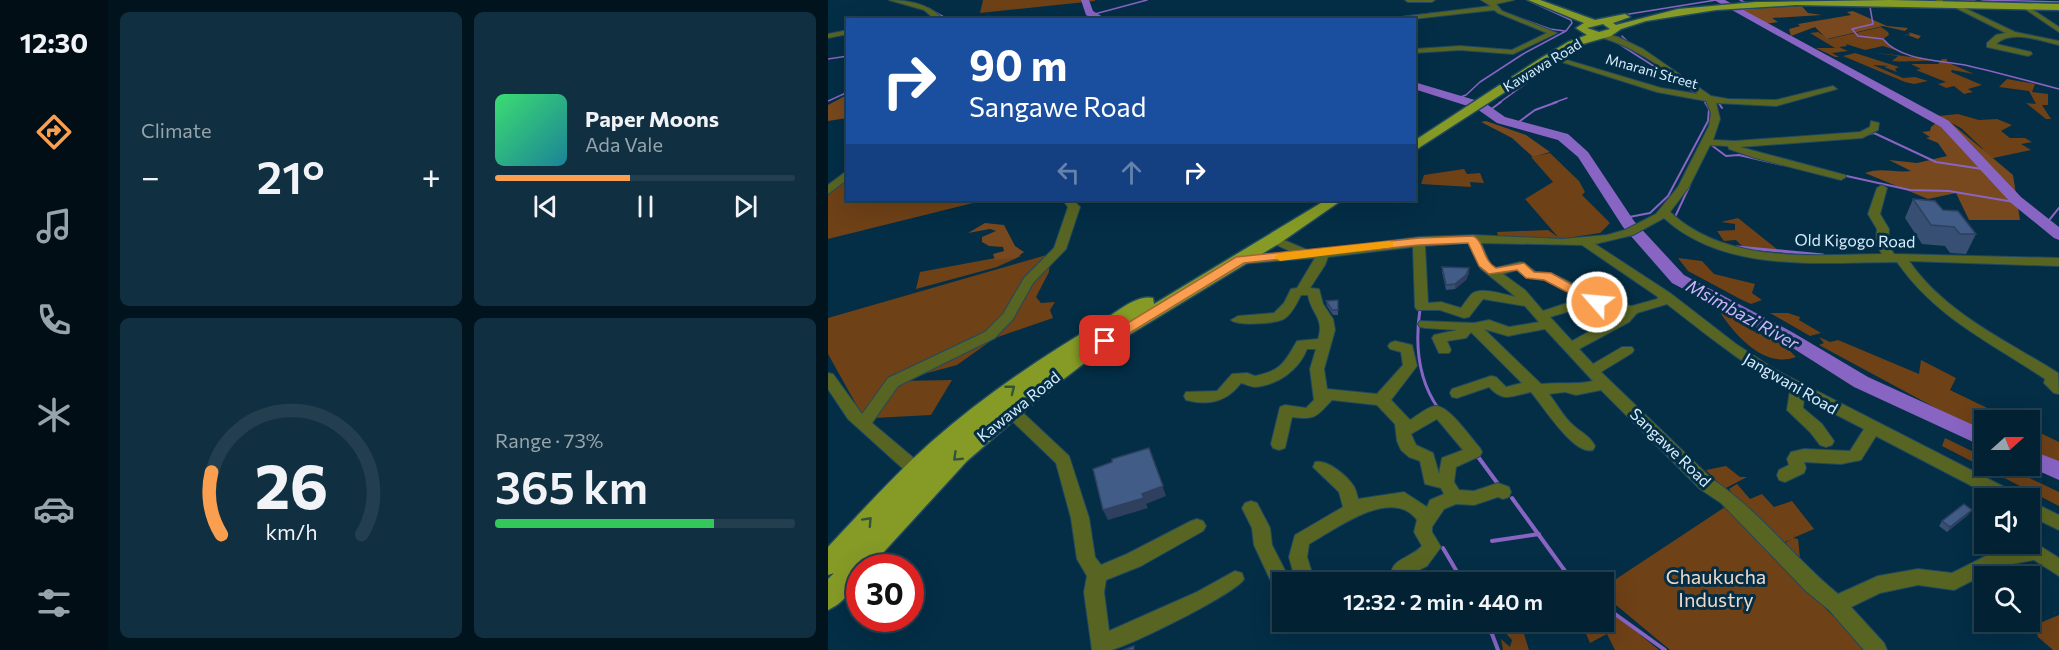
<!DOCTYPE html>
<meta charset="utf-8">
<style>
:root{--surface:#022234;--page:#102f40;--text:#f1f3f6;--muted:#96a4ac;--line:#233f4f;--accent:#fa9f4f}
body{margin:0;font-family:Commissioner,sans-serif;background:var(--page);color:var(--text);height:100vh;display:flex;flex-direction:column;font-size:22px;white-space:nowrap}
*{box-sizing:border-box;margin:0}
p{font-size:20px;color:var(--muted)}
.icon{flex:none;width:33px;height:33px;fill:none;stroke:currentColor;stroke-width:2;stroke-linecap:round;stroke-linejoin:round}
.map{position:relative;flex:1;overflow:hidden}
.sheet{display:flex;flex-direction:column;gap:12px;padding:12px;background:#01131d;width:720px}
.sheet>*{flex:none}
.top-card{position:absolute;left:18px;top:18px;width:570px;height:183px;border-radius:0px;box-shadow:0 6px 24px #0002,0 0 0 2px var(--line);background:#1a4fa0;color:#fff;overflow:hidden}
.needle{width:39px;rotate:69deg}
.fabs{position:absolute;left:1146px;top:410px;display:grid;gap:12px}
.fabs a{display:grid;place-items:center;width:66px;height:66px;border-radius:0px;background:var(--surface);box-shadow:0 6px 24px #0002,0 0 0 2px var(--line);font-size:30px}
.speed{position:absolute;left:18px;top:554px;display:flex;gap:12px;font-size:30px;font-weight:700;text-align:center}
.speed>*{display:grid;place-content:center;width:78px;height:78px;border-radius:50%;background:var(--surface);box-shadow:0 6px 24px #0002,0 0 0 2px var(--line);line-height:1}
.speed .limit{border:9px solid #d22;background:#fff;color:#111}
.pin{position:absolute;display:grid;place-items:center;width:51px;height:51px;color:#fff;margin:-26px;border-radius:12px;box-shadow:0 3px 9px #0006}
.me{position:absolute;width:66px;margin:-33px;rotate:297deg;stroke-linejoin:round;filter:drop-shadow(0 0 4px #0008)}
.turn{display:flex;align-items:center;gap:21px;height:126px;padding:0 24px;font-size:27px}
.turn .icon{width:78px;height:78px;stroke-width:2.5}
.turn b{display:block;font-size:42px;line-height:51px}
.lanes{display:flex;align-items:center;height:57px;padding:0 24px;background:#0003;justify-content:center;gap:30px;direction:ltr}
.lanes .off{opacity:.35}
.big{font-size:45px;font-weight:600;line-height:1.1}
.sheet .widget{flex:1;display:flex;flex-direction:column;justify-content:center;gap:9px;min-width:0;padding:0 21px;border-radius:9px;background:var(--page)}
.sheet .dial{align-items:center;gap:0}
.dial svg{height:156px;overflow:visible;fill:none;stroke:var(--line);stroke-width:7;stroke-linecap:round;text-anchor:middle}
.dial text{fill:var(--text);stroke:none}
.song{display:flex;align-items:center;gap:18px}
.cover{width:72px;height:72px;border-radius:9px;background:linear-gradient(135deg,hsl(140 70% 55%),hsl(190 70% 35%))}
.played{height:6px;border-radius:3px;background:linear-gradient(90deg,var(--accent) 45%,var(--line) 45%)}
.keys{display:flex;justify-content:space-around;direction:ltr}
.heat{display:flex;justify-content:space-between;align-items:center;font-size:33px;direction:ltr}
.charge{height:9px;border-radius:4px;background:linear-gradient(90deg,#34c759 73%,var(--line) 0)}
.sheet .tiles{flex:1;display:grid;gap:12px;grid-template-columns:repeat(2,1fr)}
.trip{position:absolute;left:444px;top:572px;width:342px;height:60px;border-radius:0px;background:var(--surface);box-shadow:0 6px 24px #0002,0 0 0 2px var(--line);font-weight:600;line-height:60px;text-align:center}
main{display:flex;flex:1;min-height:0}
.menu{display:flex;flex-direction:column;width:108px;justify-content:space-around;align-items:center;background:#010e15;color:var(--muted)}
.menu .icon{width:42px;height:42px}
.menu .selected{color:var(--accent)}
.menu b{font-size:27px;color:var(--text)}
.map>svg:first-child{display:block}
.green{fill:#6e4117}
.forest{fill:#78481e}
.lines{fill:none;stroke-linecap:round;stroke-linejoin:round}
.stream-far3{stroke:#8864c3;stroke-width:1.5}
.stream-far2{stroke:#8864c3;stroke-width:2}
.stream-far1{stroke:#8864c3;stroke-width:3}
.stream{stroke:#8864c3;stroke-width:4}
.river{fill:#8864c3;fill-rule:evenodd}
.minor-casing{stroke:#214960;stroke-width:2}
.major-casing{stroke:#214960;stroke-width:3}
.minor{fill:#586522;fill-rule:evenodd}
.major{fill:#869b26;fill-rule:evenodd}
.wall{fill:#384f74}
.shaded-wall{fill:#2e405e}
.building{fill:#415c87;stroke:#2e405e;stroke-width:1.5}
.oneway{stroke:#31543b}
.route{fill:#fa9f4f;stroke:#a26733;stroke-width:1.5}
.slow{fill:#f59e0b}
.labels{text-anchor:middle;dominant-baseline:central;stroke-width:6;stroke-linejoin:round;paint-order:stroke}
.far-street-label{font-size:14px;fill:#d8edfd;stroke:#032e46}
.street-label{font-size:16px;fill:#d8edfd;stroke:#032e46}
.water-label{font-size:18px;font-style:italic;fill:#cdb4fe;stroke:#032e46}
.near-park-label{font-size:20px;fill:#efd8c7;stroke:#032e46}
</style>
<main>
<nav class="menu">
<b>12:30</b>
<svg class="icon selected" aria-label="directions" viewBox="0 0 24 24"><path d="M12 3l9 9-9 9-9-9zM9 14v-3h6M13 9l2 2-2 2"/></svg>
<svg class="icon" aria-label="music" viewBox="0 0 24 24"><path d="M9 18V5l10-2v13"/><circle cx="6" cy="18" r="3"/><circle cx="16" cy="16" r="3"/></svg>
<svg class="icon" aria-label="phone" viewBox="0 0 24 24"><path d="M5 4h4l2 5-3 2q2 4 5 5l2-3 5 2v4C11 20 4 13 5 4z"/></svg>
<svg class="icon" aria-label="climate" viewBox="0 0 24 24"><path d="M12 3v18M4 7l16 10M4 17L20 7"/></svg>
<svg class="icon" aria-label="car" viewBox="0 0 24 24"><path d="M5 17H2v-5l4-1 3-4h7l3 4 3 1v5h-3M9 17h6M6 11h13"/><circle cx="7" cy="17" r="2"/><circle cx="17" cy="17" r="2"/></svg>
<svg class="icon" aria-label="filters" viewBox="0 0 24 24"><path d="M4 7h16M4 17h16"/><circle cx="9" cy="7" r="2"/><circle cx="15" cy="17" r="2"/></svg>
</nav>
<section class="sheet">
<div class="tiles">
<div class="widget"><p>Climate</p>
<div class="heat"><a>−</a><b class="big">21°</b><a>+</a></div>
</div>
<div class="widget">
<div class="song"><i class="cover"></i><div><b>Paper Moons</b><p>Ada Vale</p></div></div>
<div class="played"></div>
<div class="keys"><svg class="icon" aria-label="previous" viewBox="0 0 24 24"><path d="M18 5L8 12l10 7zM5 5v14"/></svg><svg class="icon" aria-label="pause" viewBox="0 0 24 24"><path d="M8 5v14M16 5v14"/></svg><svg class="icon" aria-label="next" viewBox="0 0 24 24"><path d="M6 5l10 7-10 7zM19 5v14"/></svg></div>
</div>
<div class="widget dial"><svg viewBox="0 0 100 80">
<path d="M14 69A42 42 0 1 1 86 69"/>
<path d="M14 69A42 42 0 0 1 9 37" stroke="#fa9f4f"/>
<text x="50" y="56" font-size="32" font-weight="700">26</text>
<text x="50" y="72" font-size="11">km/h</text>
</svg></div>
<div class="widget"><p>Range · 73%</p><b class="big">365 km</b><div class="charge"></div></div>
</div>
</section>
<div class="map">
<svg width="1231" height="650" viewBox="0 0 1231 650">
<rect width="100%" height="100%" fill="#032e46"/>
<path class="green" d="M155,0H267V1L152,13Z
M1053,27L1060,32L1061,35L1055,39C1065,52 1090,57 1106,60C1101,61 1068,62 1064,61L1070,56L1042,52L1092,58L1055,46L1037,50L1018,44L1019,46L1011,47L1020,51L1004,53L1011,57H1007L988,48H1007L982,33L990,32L1001,39Z
M1027,53L1071,67L1067,69L1069,72L1056,67L1060,66L1045,65L1075,78L1087,77L1100,81L1086,84L1077,82L1015,56Z
M1114,59H1119V62L1146,74L1124,70L1123,72L1154,85L1140,89L1145,92L1136,94L1126,86L1118,88L1110,84L1118,82L1088,70L1093,69L1083,64H1110Z
M1179,79L1207,84L1204,92L1220,94V105H1214L1223,119H1218L1198,103L1208,104L1201,91L1171,87Z
M1130,114L1151,120L1169,119L1184,125L1173,131L1182,138H1197L1204,142L1193,144L1203,150L1156,160L1155,149L1133,128L1110,116Z
M722,153L751,181L757,192L754,195L782,223L772,233L732,239L670,236L669,232L720,230L730,237L697,199L725,182L703,157Z
M636,169L639,174L652,173L656,183L642,182L643,187L593,184L596,175Z
M19,173L20,200H157L0,239V189Z
M910,218L950,250L915,247L908,240L896,241L889,231L907,230V224L893,222Z
M189,254L193,256L169,267L88,289L92,272Z
M222,254L221,272L208,297L213,303L227,302L222,310L225,318L167,338L129,365L70,381L124,380L103,415L46,418L34,415L0,354V318Z
M850,258L874,261L886,274L927,284L924,293L934,300L923,304L914,300L860,271Z
M891,311L923,325L921,329L956,345L968,357C936,369 907,335 891,311Z
M942,313H960L972,317L971,320L993,333L982,336Z
M991,337L1002,342L1010,340L1091,374L1093,360L1128,378L1122,390L1184,420H1156V433L1141,426L991,345L996,343Z
M1202,428L1231,442V464L1202,451Z
M1117,438L1156,457V465H1174L1231,492V506L1114,446Z
M898,466L912,477H919L896,489L878,470Z
M909,484L922,499L934,494L946,507L964,501L986,529L965,538L970,539L972,557L961,550L957,543L963,539L953,544L920,516L901,489Z
M897,507L1013,624L1018,622L1040,650H842L776,595V587Z
M778,607L831,650H787L779,634L762,643L753,622L776,621V608Z
M1231,615V650H1225L1210,637L1207,625Z
M675,621H692L701,650H675L673,639L682,647L684,640L676,631L669,634Z"/>
<path class="forest" d="M970,2L980,13L994,15L944,18L950,22L937,24L900,4Z
M1025,11L1059,26L1080,28L1077,31L1093,36L1090,39L1077,34L1082,35L1081,32L1055,26L999,39L987,27L963,36L961,29L972,26L970,24L1023,15L1019,12Z
M19,95V118L0,121V105Z
M1116,117L1185,175L1192,220H1141L1128,193L1100,199L1037,173C1053,167 1066,173 1083,171L1061,160L1089,163L1119,156L1110,143L1098,138L1102,137L1094,132L1102,131L1103,127Z
M658,121L698,135L722,152L705,157L684,138L653,122Z
M157,223L176,225L187,246L196,252L188,258L167,260L165,254L176,251L175,247L161,246L154,242V237L168,231L162,229L140,233Z"/>
<g class="lines">
<path class="stream-far3" d="M1131,0H1147
M1154,0L1231,2
M1046,6L1042,7L1045,24L1024,29L1030,36L1055,39C1074,62 1115,60 1141,66C1171,73 1201,81 1231,89
M100,8L121,20
M910,10L929,8L912,0
M681,14L722,29L737,31
M263,15L319,0
M795,15L888,0
M550,20L606,13
M794,36L801,43
M788,42L871,95
M0,59L20,56
M586,61H589L586,64
M848,72L891,103
M627,99L638,95L652,82L695,54L738,31L744,23L743,20L699,0
M876,99L878,103
M0,101L20,92
M671,103L727,62
M725,103L739,98"/>
<path class="stream-far2" d="M890,102L894,108
M662,110L673,102
M688,124L707,110L729,102
M1038,135L1046,133L1108,162L1161,170
M882,144L898,156L911,155L954,165
M1014,175L1082,190L1121,191L1192,203
M796,218L822,213L840,196L880,121L881,109L877,102
M846,219L862,185
M1218,224L1231,208"/>
<path class="stream-far1" d="M909,247L995,255
M592,309C587,343 589,378 610,408"/>
<path class="stream" d="M648,454L670,484
M684,498L745,582
M664,541L711,534
M615,548L635,582
M776,606L837,650
M654,621L664,634L670,650"/>
<path class="river" d="M253,0H261L265,11L280,20H267L258,15Z
M886,0H897L1121,121L1193,197L1231,227V240L1226,238L1183,203L1113,127Z
M586,82L657,103L677,117L740,134L760,152L806,221L856,275L964,332L1040,377L1156,430V447L1026,387L952,340L844,283L795,227L750,157L730,140L669,123L649,109L586,89Z
M1202,450L1231,461V480L1197,465H1202Z"/>
<g class="minor-casing">
<path id="minor" d="M61,0C79,0 98,3 112,16L106,20H96L103,16L96,10Z
M577,0H607L604,2H580Z
M653,0H686L668,4L674,11L729,33L685,54L632,50L586,53V49L632,46L684,50L719,33L670,13L666,10L576,20H548L663,6Z
M1107,0H1115V1L1112,3Z
M1126,3L1187,32L1231,41V45C1212,41 1184,29 1168,44L1203,52L1204,54L1200,56L1159,47V43L1168,35L1178,33L1124,6Z
M1196,4L1231,27V32L1194,7Z
M20,30V34L0,38V34Z
M772,33L790,37L815,49L883,96L900,99L948,100L1005,86L1009,89L948,106L888,103L892,119L885,140L907,141L1032,132L1042,127L1043,121L1051,123L1050,130L1034,138L912,147L1017,175L1018,177L1013,180L927,158L901,149L900,146L882,145L861,187L842,212C898,264 983,255 1054,254L1048,244L1049,229L1040,214L1049,188L1054,185L1059,188L1052,214L1061,229L1060,244L1066,254L1231,258V266L1081,261C1118,314 1178,340 1230,373L1231,394L1226,393L1216,383L1217,379C1162,342 1108,318 1069,262C993,262 897,274 836,218L805,235L767,244L842,293L908,344L948,370L1188,493L1191,498H1167L1048,436L1033,460L1013,464L976,462L978,468L976,473L957,482L951,480L949,475L951,470L961,465L959,459L963,452L976,449L1022,451L1036,429L976,398L975,408L994,424L1006,441L1004,445L998,447L992,445L982,432L959,410L962,390C918,367 879,335 839,304L809,313L801,322L751,349L765,364L794,347H804L806,350L804,353L773,372L884,479C931,510 966,558 1010,594L1050,576L1090,569L1124,573L1170,550L1209,544L1231,558V576L1206,560L1173,566L1126,590L1090,585L1052,593L1023,607L1056,643L1059,650H1036L1001,610L978,591L893,503L872,489L773,390L748,395L737,392L721,394C729,404 736,418 746,426C754,433 762,436 767,446L765,450C746,456 715,406 703,392C683,396 676,403 661,387L629,398L624,397L622,393L624,389L663,376L668,377L678,387L694,383L643,332L638,338L619,341L623,350L621,353H611L604,338L606,335L629,330L597,328L592,327L590,324L592,321L646,323L661,320L681,327L711,322L697,306L655,299L641,317L636,318L612,310H589L587,307L585,247L500,257L497,265L482,288L491,289L495,304L505,319L507,330L496,369L499,389L549,394L575,365L573,352L562,349L560,346L562,343L567,341L584,345L589,366L563,400L582,420C589,416 599,407 607,406C620,404 643,438 652,448L654,452L652,456L628,467L626,482L631,490L646,491L670,483L681,487L683,492L681,497L675,499L670,497L646,505L628,504L616,509L604,527V532L613,547L599,566L581,575L582,582H564C559,558 579,561 594,546L586,532L589,520C564,486 508,529 481,544L479,557L485,576L483,582H463L466,575L461,557L467,535L515,507L511,492L485,467L487,462C499,459 518,475 525,485C528,489 529,495 530,499L576,492L599,507L602,500L616,494L613,488L597,484L592,461L581,457L573,450L569,441L567,424L549,405L504,400C488,417 488,420 464,417L457,448L451,450L445,448L443,444L452,407L457,405L478,408L486,400L482,369L488,349H479C471,370 450,385 427,387C422,387 418,384 413,383C399,402 380,406 358,400L356,396L358,392L389,391L404,374L419,373L427,376C453,371 457,362 469,341L490,339C497,318 483,314 480,295H473C469,303 464,314 456,319C447,324 409,326 403,320L410,316L446,313L456,303L463,289L469,288L487,258L412,264L406,260L408,257L464,252L442,242L440,240L442,238L446,236L482,251L591,237L645,235L734,239L779,235L797,230L828,214L850,187L881,126L883,113L878,101L829,92L718,57L722,55L833,88L870,94C840,71 809,48 772,37ZM641,243L653,269L688,297C677,295 656,287 645,293C641,296 636,304 633,308L613,302L600,303L597,246ZM653,243L754,245L830,297L829,299L804,306L787,304L723,273L708,272L696,263L692,262L667,268L662,264ZM689,270L699,278L717,280L750,296L739,303L715,311L697,290L675,274ZM760,301L779,311L794,313L744,341L722,317L749,309ZM656,329L680,336L717,329L765,381C747,385 731,382 713,384ZM609,419L635,450L614,458L611,474L605,453L588,445L583,434Z
M20,170V179L0,194V185Z
M235,200H245L252,207L238,249L205,283L185,319L167,338L70,386L44,423L94,465L96,470L94,475L88,477L82,475L20,419L0,389V373L5,374L34,414L60,378L157,332L175,314L196,278L226,248L240,207Z
M181,407L192,410L241,456L261,518L267,557L273,565L299,554L363,521L369,519L375,521L378,526L375,531L313,566L278,580L276,592L281,631L369,592L407,571L414,573L416,579C410,592 299,648 282,650C277,650 270,650 264,650L256,592L259,576L249,559L243,518L228,463L182,419L176,417L173,413L176,409Z
M423,501L429,503L442,528L444,545L463,582H454V593L447,590L426,545L424,528L414,508L417,503Z
M1202,501L1231,515V530L1202,516Z"/>
</g>
<g class="major-casing">
<path id="major" d="M700,0H712L767,20L797,14L802,17L785,23L788,25L850,9L928,2L1062,0L1231,4V10L968,5L888,10L818,21L793,29L783,36L748,46L586,151V141L713,58L740,42L759,35L748,28L756,23ZM775,24L782,29L771,32L759,28Z
M498,200H514L452,243L263,358L215,395L139,461L42,567H32C32,584 16,603 0,610V579L6,573L0,575V547C33,512 66,475 102,443C154,397 213,357 273,322C287,313 309,294 325,298L326,304Z"/>
</g>
<use href="#minor" class="minor"/>
<use href="#major" class="major"/>
</g>
<path class="wall" d="M1085,199L1115,210L1148,234L1138,254L1122,253L1117,246L1094,244L1077,218Z
M614,267L641,268V273L638,280L627,289L618,290L614,272Z
M510,300V315H505L499,306L498,301Z
M1140,515L1119,532L1111,526L1114,521Z"/>
<path class="shaded-wall" d="M641,268V273L638,280L627,289V284Z
M321,448L338,496L318,504L320,508L280,520L275,510L314,494Z
M1144,510L1140,515L1119,532L1122,527Z"/>
<path class="building" d="M1085,199L1107,201L1115,210L1130,211L1148,234H1132L1126,227L1103,225Z
M614,267L641,268L638,275L627,284L618,285Z
M510,300V310H504L498,301Z
M321,448L335,486L314,494L316,498L275,510L265,469L284,462V459Z
M1136,504L1144,510L1122,527L1114,521Z
M306,646V650H295Z"/>
<defs><path id="oneway-chevron" d="M-2-3.5L2.5 0L-2 3.5" fill="none" stroke-width="1.6" stroke-linecap="round" stroke-linejoin="round" transform="scale(1.5)"/></defs>
<g class="oneway">
<use href="#oneway-chevron" transform="translate(183 389) rotate(-38)"/>
<use href="#oneway-chevron" transform="translate(129 457) rotate(136)"/>
<use href="#oneway-chevron" transform="translate(40 521) rotate(-47)"/>
</g>
<path class="route" d="M645,236C656,240 654,260 668,268L696,263L706,272L723,273L776,302L774,305H764L716,280L698,278L689,270L661,274L651,266L640,243L591,245L416,263L282,345L277,346L270,341L408,257L591,238Z"/>
<path class="slow" d="M561,241L565,242V247L452,261L446,257L452,253Z"/>
<g class="labels">
<g class="far-street-label">
<text transform="translate(714 65) rotate(-31)">Kawawa Road</text>
<text transform="translate(824 71) rotate(16)">Mnarani Street</text>
</g>
<g class="street-label">
<text transform="translate(1027 240) rotate(1)">Old Kigogo Road</text>
<text transform="translate(963 383) rotate(30)">Jangwani Road</text>
<text transform="translate(190 406) rotate(-39)">Kawawa Road</text>
<text transform="translate(843 447) rotate(44)">Sangawe Road</text>
</g>
<g class="water-label">
<text transform="translate(915 314) rotate(29)">Msimbazi River</text>
</g>
<g class="near-park-label">
<text x="888" y="576">Chaukucha<tspan x="888" dy="23">Industry</tspan></text>
</g>
</g>
</svg>
<div class="fabs">
<a><svg class="needle" viewBox="-14 -14 28 28"><path d="M0-13l5 13h-10z" fill="#e53935"/><path d="M0 13l5-13h-10z" fill="#96a4ac"/></svg></a>
<a><svg class="icon" aria-label="sound" viewBox="0 0 24 24"><path d="M4 9h4l5-4v14l-5-4H4zM17 9q2 3 0 6"/></svg></a>
<a><svg class="icon" aria-label="search" viewBox="0 0 24 24"><circle cx="10" cy="10" r="6"/><path d="M15 15l6 6"/></svg></a>
</div>
<div class="speed"><div class="limit">30</div></div>
<div class="pin" style="left:277px;top:341px;background:#d93025"><svg class="icon" aria-label="arrive" viewBox="0 0 24 24"><path d="M6 21V4h12l-3 4 3 4H6"/></svg></div>
<svg class="me" style="left:769px;top:302px" viewBox="-20 -20 40 40"><circle r="17" fill="#fa9f4f" stroke="#fff" stroke-width="3"/><path d="M0-11L8 9 0 5-8 9z" fill="#fff"/></svg>
<div class="trip">12:32 · 2 min · 440 m</div>
<div class="top-card">
<div class="turn"><svg class="icon" aria-label="right" viewBox="0 0 24 24"><path d="M7 20v-9h11M14 6l5 5-5 5"/></svg><div><b>90 m</b>Sangawe Road</div></div>
<div class="lanes"><svg class="icon off" aria-label="left" viewBox="0 0 24 24"><path d="M17 20v-9H6M10 6l-5 5 5 5"/></svg><svg class="icon off" aria-label="ahead" viewBox="0 0 24 24"><path d="M12 20V5M6 11l6-6 6 6"/></svg><svg class="icon" aria-label="right" viewBox="0 0 24 24"><path d="M7 20v-9h11M14 6l5 5-5 5"/></svg></div>
</div>
</div>
</main>
